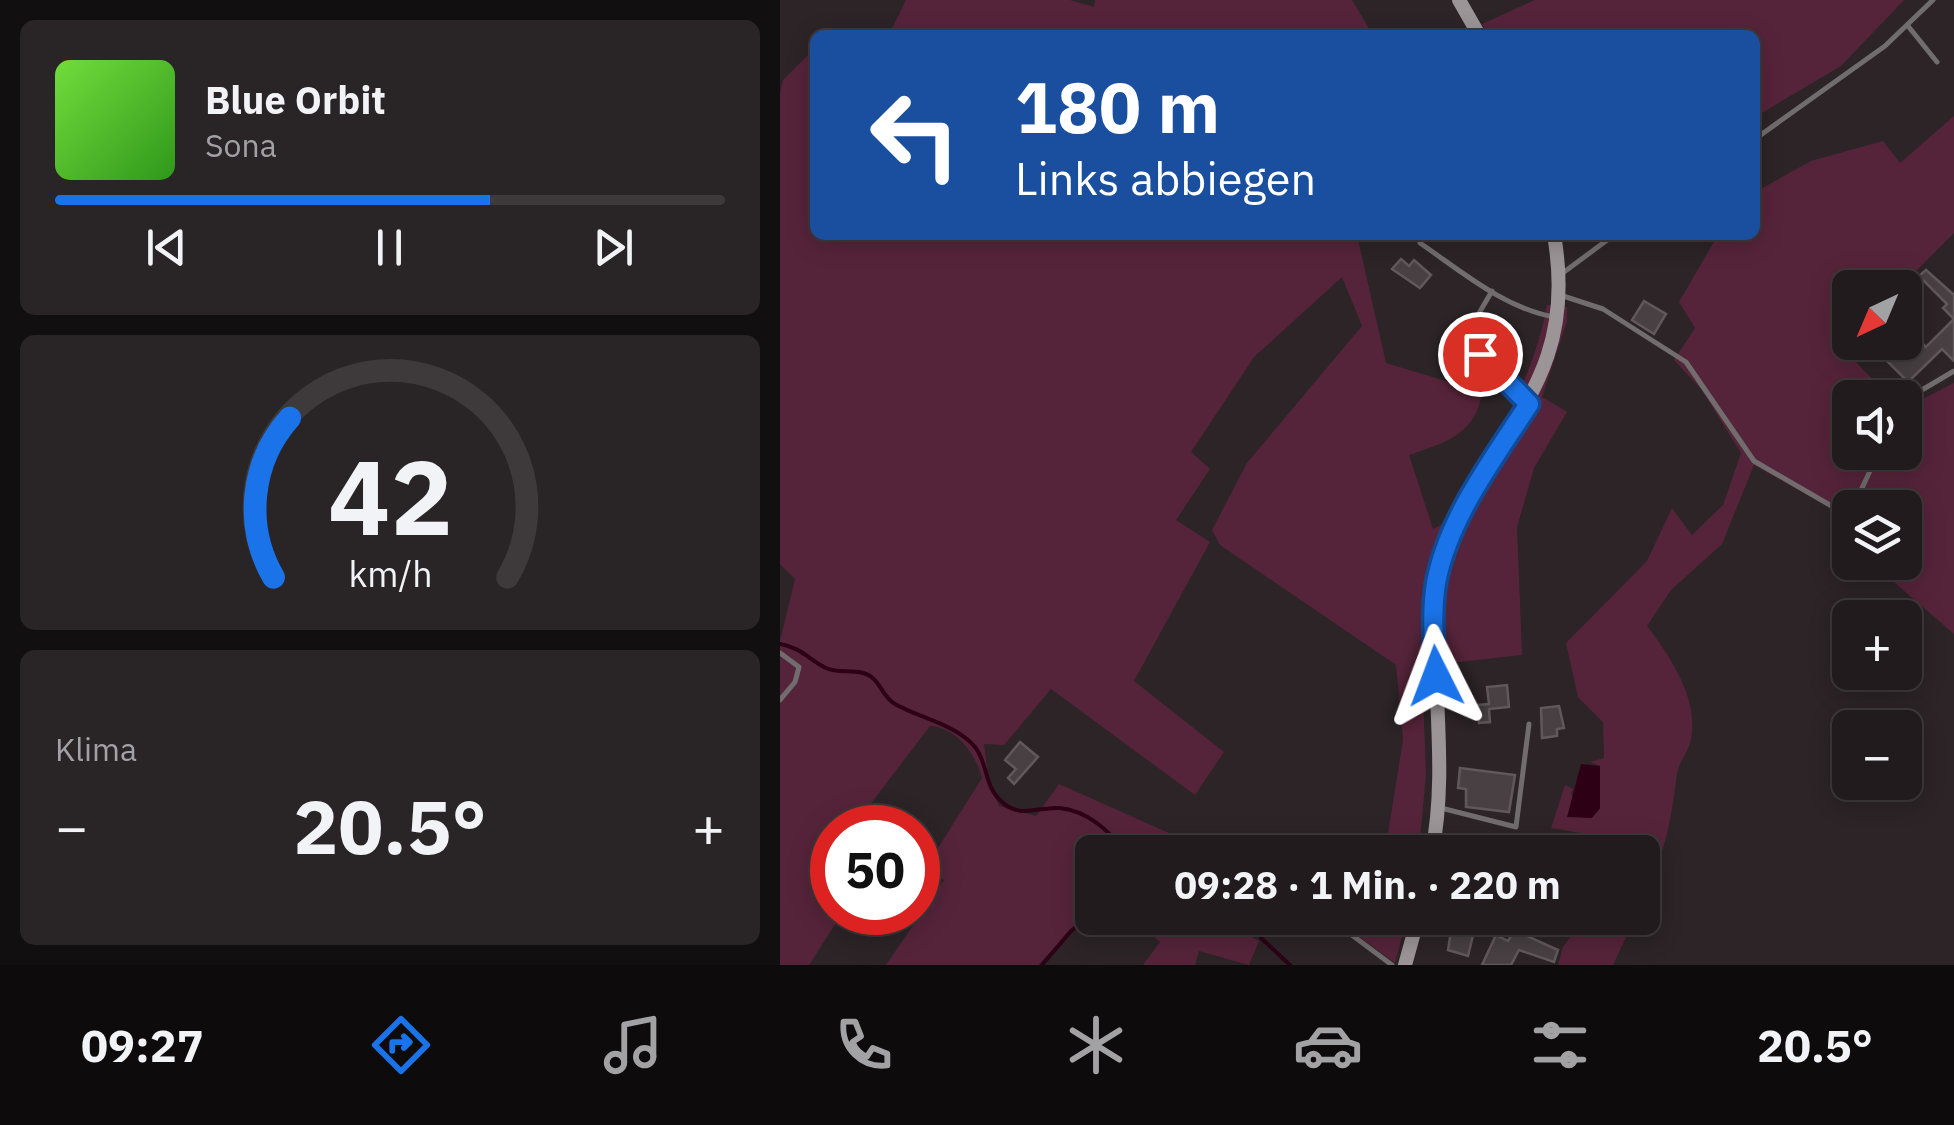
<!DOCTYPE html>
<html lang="de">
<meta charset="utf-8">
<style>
:root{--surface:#211b1d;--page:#292426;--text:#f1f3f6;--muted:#a2a1a4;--line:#3e393b;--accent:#1a73e8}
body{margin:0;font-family:"IBM Plex Sans",sans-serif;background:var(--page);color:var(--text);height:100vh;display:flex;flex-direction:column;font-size:38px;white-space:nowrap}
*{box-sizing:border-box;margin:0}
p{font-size:32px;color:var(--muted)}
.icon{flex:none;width:55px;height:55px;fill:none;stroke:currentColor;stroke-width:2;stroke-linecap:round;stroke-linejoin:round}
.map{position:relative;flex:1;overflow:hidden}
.side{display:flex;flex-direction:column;gap:20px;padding:20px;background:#120f10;width:780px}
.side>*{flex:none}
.hud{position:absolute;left:30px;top:30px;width:950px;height:210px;border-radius:15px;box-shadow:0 5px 25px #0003,0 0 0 2px var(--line);background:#1a4fa0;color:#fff;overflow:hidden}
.needle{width:65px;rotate:224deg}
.controls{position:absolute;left:1052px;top:270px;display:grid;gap:20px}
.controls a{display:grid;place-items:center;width:90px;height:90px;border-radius:15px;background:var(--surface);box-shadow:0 5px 25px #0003,0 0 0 2px var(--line);font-size:50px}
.speed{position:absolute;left:30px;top:805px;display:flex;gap:20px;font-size:50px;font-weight:700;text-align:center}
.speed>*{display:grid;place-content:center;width:130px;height:130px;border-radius:50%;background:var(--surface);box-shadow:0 5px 25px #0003,0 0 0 2px var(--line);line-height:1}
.speed .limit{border:15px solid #d22;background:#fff;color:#111}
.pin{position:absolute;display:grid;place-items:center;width:85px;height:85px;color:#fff;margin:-42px;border:5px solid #fff;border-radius:50%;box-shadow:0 2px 10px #0007}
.me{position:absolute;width:110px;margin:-55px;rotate:357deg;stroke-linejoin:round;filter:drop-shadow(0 0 8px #0008)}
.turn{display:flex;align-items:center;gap:35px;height:210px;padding:0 40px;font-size:45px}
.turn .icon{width:130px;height:130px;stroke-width:2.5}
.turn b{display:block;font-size:70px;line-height:85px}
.big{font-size:75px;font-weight:700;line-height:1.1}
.side .card{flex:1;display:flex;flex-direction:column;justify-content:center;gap:15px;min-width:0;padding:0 35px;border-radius:15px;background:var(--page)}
.side .dial{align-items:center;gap:0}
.dial svg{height:260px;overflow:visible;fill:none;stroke:var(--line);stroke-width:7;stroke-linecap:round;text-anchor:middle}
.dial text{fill:var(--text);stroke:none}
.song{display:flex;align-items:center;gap:30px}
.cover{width:120px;height:120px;border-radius:15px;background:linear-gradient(135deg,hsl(100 70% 55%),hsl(110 70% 35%))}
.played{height:10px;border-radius:5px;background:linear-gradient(90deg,var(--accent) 65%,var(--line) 65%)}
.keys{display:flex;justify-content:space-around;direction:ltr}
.heat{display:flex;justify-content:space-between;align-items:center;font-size:55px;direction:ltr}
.trip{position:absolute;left:295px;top:835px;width:585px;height:100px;border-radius:15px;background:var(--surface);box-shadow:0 5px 25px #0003,0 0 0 2px var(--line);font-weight:700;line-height:100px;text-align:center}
.dock{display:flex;height:160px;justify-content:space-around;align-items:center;background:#0d0b0c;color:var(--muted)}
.dock .icon{width:70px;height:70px}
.dock .on{color:var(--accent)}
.dock b{font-size:45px;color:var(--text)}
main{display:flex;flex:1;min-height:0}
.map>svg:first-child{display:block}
.green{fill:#56243a}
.water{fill:#2d0016}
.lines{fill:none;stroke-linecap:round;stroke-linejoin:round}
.stream{stroke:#2d0016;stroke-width:4}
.building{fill:#484043;stroke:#61585b;stroke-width:2.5}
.lane{stroke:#716d6e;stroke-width:5}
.secondary{stroke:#9c9597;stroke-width:14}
.route-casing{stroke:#114b97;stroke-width:25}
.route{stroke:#1a73e8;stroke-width:18}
</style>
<main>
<section class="side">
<div class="card">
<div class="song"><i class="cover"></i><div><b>Blue Orbit</b><p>Sona</p></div></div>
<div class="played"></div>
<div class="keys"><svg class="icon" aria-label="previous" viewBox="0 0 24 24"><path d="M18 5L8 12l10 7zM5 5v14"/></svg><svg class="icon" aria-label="pause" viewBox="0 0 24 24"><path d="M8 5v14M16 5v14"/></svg><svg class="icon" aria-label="next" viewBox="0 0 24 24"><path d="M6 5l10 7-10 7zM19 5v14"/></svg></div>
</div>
<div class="card dial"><svg viewBox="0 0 100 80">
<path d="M14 69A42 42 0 1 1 86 69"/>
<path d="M14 69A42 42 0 0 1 19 20" stroke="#1a73e8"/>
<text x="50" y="56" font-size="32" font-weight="700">42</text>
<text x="50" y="72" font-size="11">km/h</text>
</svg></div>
<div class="card"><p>Klima</p>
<div class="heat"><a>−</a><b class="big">20.5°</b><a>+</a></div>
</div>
</section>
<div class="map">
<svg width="1174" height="965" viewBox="0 0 1174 965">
<rect width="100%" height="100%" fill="#2c2427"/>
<path class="green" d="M126,0H290L314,7L315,0H572L593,35H109Z
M755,0H1124L1061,66L975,117V35H709L702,24Z
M35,48V235H577L606,363L696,390L701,398C693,436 661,444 629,455L653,529L664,523C707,452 752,388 767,305L787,307V321L762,397L787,412L754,468L737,527L742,655L642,666L646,774L639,852H605L623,740L616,665L440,545L432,530L467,463L582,326L562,277L474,357L411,452L430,469L396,520L430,542L354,681L444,752L415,795L271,689L224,745L204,744L209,783L219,806L256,816L279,784L409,842L455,852H312V908L258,965H106L164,880L146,867L202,778C196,754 176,727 150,726L73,827L52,828V855L37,876L58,920L29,965H0V641L15,579L0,564V93L3,80Z
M1174,116V233L1120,287L1070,288V342L1082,343L1072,358L1110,397L1070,398V452H1125V408L1174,383V634L1092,563L1125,562V508H1070V543L1064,516L974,465L942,544L891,590L867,626C890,656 923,704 909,746C905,757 899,762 897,774C890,828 885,851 863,900L862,852H816L818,836L771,828L785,785L793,789L791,794L811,818L820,809V766L810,762L824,758L823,722L798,697L786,643L867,561L892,508L912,535L943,505L961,453L921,389L894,360L915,328L899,302L938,235H975L977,191L1031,161L1103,141L1120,163Z
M356,918H433L479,941L469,965L419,951L415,965H363L380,942Z
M554,918H565L592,931L595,918H627L615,963Z
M820,918H855L833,965H778L783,947L800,924L809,928Z"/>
<path class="water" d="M801,764L820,766V808L812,818L787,817Z"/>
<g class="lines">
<path class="stream" d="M0,644C22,648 28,659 46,668C59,674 70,669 83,673C100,677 101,696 115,704C139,718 176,724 195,747C208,763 204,786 221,801C239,819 257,807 279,808C308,810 329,832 347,852
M474,918L475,919
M481,938L510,965
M262,965L291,931L312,914"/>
</g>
<path class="building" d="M621,259L629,266L634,260L651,275L640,288L612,269Z
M1146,270L1174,295V361L1162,349L1128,382L1088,342H1125V325L1146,347L1174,319L1163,308L1167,304L1139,276Z
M864,301L886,314L874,334L852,320Z
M727,685L729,707L709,709L710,722L699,723L697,705L709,704L707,687Z
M779,706L784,728L777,729V736L762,738L761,708Z
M240,742L258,757L234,784L228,778L236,769L225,760Z
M680,768L735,775L729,812L686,807V789L678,788Z
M673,918H686L684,928L694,931L688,956L668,950Z
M734,930L778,950L774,962L739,950L731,965H702L716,935L728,941Z"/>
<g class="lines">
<path class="lane" d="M1128,26L1157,62
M975,139L1105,46L1153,0
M639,235L640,243C681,271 724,308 774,317
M780,275L834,235
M712,291L688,332V341L743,399
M780,295L823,309L906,362L974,461L1055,508L1073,507L1099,452
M1125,400L1174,371
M0,653L19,667L15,682L0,700
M661,808L736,827L749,724
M549,918L612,965"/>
<path class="secondary" d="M679,0L699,35
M652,852C664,792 658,731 656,670C654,635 650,599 661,564C698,435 802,393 774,235
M625,965L638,918"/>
</g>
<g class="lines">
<g class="route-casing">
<path id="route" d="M656,676C654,645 651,614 656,583C668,518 714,458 749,404L700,354"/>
</g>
<use href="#route" class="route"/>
</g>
</svg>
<div class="controls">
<a><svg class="needle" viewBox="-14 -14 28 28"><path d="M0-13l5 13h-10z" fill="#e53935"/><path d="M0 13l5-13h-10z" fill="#a2a1a4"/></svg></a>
<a><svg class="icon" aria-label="sound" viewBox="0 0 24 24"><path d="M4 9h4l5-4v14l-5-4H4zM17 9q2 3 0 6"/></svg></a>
<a><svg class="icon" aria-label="layers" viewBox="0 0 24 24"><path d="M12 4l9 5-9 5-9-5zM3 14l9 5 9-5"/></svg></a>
<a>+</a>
<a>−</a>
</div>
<div class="speed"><div class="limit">50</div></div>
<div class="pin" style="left:700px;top:354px;background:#d93025"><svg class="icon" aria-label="arrive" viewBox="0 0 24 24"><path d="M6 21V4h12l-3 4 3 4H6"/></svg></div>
<svg class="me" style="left:656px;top:676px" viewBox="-20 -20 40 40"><path d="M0-17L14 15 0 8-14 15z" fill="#1a73e8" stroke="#fff" stroke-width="4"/></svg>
<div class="trip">09:28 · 1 Min. · 220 m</div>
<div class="hud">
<div class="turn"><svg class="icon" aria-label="left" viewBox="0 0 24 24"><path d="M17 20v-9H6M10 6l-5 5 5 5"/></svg><div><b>180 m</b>Links abbiegen</div></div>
</div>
</div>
</main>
<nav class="dock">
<b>09:27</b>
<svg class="icon on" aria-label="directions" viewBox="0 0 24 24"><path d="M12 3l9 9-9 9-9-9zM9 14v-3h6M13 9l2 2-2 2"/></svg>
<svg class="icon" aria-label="music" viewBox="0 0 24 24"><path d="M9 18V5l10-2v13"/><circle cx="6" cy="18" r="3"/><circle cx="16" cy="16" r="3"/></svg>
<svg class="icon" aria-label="phone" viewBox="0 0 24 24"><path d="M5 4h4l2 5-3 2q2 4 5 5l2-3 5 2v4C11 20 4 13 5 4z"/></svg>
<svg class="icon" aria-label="climate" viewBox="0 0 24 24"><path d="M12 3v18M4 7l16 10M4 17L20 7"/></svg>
<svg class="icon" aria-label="car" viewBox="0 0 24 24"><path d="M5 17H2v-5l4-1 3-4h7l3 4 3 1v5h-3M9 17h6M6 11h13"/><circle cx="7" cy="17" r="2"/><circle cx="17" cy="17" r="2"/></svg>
<svg class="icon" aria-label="filters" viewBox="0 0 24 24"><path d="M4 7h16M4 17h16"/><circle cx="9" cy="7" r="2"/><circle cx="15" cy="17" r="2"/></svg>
<b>20.5°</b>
</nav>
